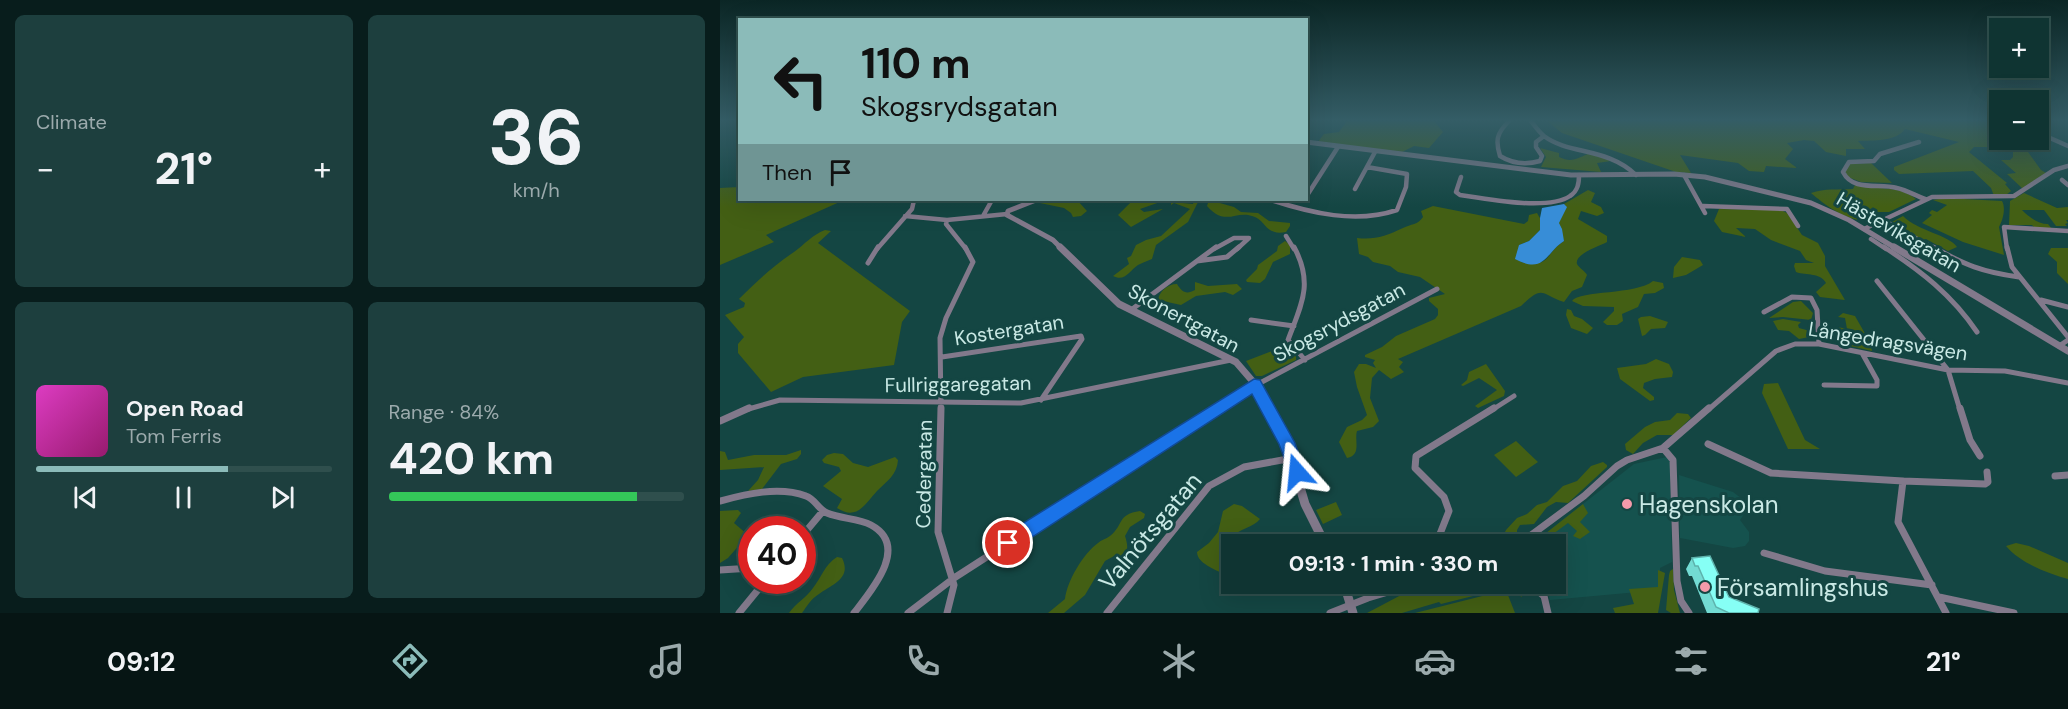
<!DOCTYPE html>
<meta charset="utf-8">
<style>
:root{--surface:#0f3432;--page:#1d3f3e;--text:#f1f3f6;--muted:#9baaac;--line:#2f4f4d;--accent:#8bbbb9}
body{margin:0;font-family:"DM Sans",sans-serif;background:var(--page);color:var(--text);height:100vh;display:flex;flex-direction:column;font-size:22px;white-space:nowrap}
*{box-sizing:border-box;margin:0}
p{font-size:20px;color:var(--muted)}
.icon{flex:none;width:33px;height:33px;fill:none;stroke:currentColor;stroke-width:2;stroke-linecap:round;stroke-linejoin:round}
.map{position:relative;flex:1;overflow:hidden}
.drawer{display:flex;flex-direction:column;gap:15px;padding:15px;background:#081d1c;width:720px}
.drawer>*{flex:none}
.banner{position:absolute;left:18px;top:18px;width:570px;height:183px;border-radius:0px;box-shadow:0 6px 24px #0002,0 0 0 2px var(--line);background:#8bbbb9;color:#111;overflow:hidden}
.fabs{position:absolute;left:1269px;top:18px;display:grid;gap:12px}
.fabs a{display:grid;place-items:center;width:60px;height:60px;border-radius:0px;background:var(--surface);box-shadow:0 6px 24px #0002,0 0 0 2px var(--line);font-size:30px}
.speed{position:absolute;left:18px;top:516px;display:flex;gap:12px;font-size:30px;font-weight:700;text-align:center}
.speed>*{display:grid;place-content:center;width:78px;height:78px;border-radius:50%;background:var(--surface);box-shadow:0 6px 24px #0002,0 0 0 2px var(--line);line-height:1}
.speed .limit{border:9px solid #d22;background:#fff;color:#111}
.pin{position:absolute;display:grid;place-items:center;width:51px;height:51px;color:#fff;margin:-26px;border:3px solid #fff;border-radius:50%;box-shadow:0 2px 6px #0007}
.me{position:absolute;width:66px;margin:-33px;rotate:342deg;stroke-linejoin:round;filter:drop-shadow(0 0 4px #0008)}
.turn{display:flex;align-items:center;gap:21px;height:126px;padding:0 24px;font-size:27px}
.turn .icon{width:78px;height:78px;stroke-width:2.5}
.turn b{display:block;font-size:42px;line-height:51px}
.then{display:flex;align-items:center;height:57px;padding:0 24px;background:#0003;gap:12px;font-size:22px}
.big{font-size:45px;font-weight:700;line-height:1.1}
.drawer .widget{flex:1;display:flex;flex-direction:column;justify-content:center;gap:9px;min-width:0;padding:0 21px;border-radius:9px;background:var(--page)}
.drawer .dial{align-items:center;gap:0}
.dial b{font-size:78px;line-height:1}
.song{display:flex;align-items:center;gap:18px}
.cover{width:72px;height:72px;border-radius:9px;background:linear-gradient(135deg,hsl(310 70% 55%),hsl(320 70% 35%))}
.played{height:6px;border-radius:3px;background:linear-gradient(90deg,var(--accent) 65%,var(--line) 65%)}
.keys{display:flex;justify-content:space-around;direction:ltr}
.heat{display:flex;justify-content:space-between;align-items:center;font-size:33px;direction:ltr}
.charge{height:9px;border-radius:4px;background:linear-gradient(90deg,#34c759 84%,var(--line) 0)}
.drawer .tiles{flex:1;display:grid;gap:15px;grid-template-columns:repeat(2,1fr)}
.trip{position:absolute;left:501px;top:534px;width:345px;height:60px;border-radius:0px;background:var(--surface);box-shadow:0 6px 24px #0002,0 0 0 2px var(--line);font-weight:700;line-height:60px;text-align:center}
.dock{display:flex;height:96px;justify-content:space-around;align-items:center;background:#061514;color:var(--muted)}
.dock .icon{width:42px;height:42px}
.dock .on{color:var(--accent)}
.dock b{font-size:27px;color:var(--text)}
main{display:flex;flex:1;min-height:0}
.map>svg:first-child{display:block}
.built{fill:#15524e}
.green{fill:#435f14}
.water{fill:#378dd7}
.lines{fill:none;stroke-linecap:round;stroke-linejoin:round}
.minor-far2{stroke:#82798b;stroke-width:4.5}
.minor-far1{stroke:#82798b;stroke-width:5}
.minor{stroke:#82798b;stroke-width:7}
.tertiary-far2{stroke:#82798b;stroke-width:5}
.tertiary-far1{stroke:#82798b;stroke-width:7}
.tertiary{stroke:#82798b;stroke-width:9}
.wall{fill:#73dbd3}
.building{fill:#86fff5;stroke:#5eb2ac;stroke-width:1.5}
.route{fill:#1a73e8;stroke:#114b97;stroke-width:1.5}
.poi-dot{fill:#f39aaa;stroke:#144643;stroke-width:2}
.labels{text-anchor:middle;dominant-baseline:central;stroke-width:6;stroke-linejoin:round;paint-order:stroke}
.street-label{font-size:20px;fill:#c9e9e5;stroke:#144643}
.near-poi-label{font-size:24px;fill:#c9e9e5;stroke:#144643;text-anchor:start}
.near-street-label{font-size:24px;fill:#c9e9e5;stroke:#144643}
</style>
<main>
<section class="drawer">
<div class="tiles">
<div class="widget"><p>Climate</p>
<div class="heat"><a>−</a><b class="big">21°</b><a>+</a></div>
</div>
<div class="widget dial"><b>36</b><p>km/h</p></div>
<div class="widget">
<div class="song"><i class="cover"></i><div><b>Open Road</b><p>Tom Ferris</p></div></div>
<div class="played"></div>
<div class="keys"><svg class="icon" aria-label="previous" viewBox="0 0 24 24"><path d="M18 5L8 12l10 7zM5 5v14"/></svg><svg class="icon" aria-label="pause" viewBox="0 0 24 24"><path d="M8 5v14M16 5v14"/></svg><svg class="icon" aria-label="next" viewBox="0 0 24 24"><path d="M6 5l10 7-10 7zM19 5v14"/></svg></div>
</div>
<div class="widget"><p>Range · 84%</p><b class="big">420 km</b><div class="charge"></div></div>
</div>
</section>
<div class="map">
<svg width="1348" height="613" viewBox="0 0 1348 613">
<rect width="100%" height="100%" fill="#144643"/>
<path class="built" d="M947,457L950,459L952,562L940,568V590L830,600L825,584H836V544H812L914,464Z
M959,475L1013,492L1030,505L1020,520L1029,532V541L1025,546L1013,548L960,538Z"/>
<path class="green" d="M627,121H714L723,132L709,148L694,146L682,152L597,143L604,134L619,132Z
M827,121H1279L1280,140H1296L1273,147H1254L1249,152L1287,183L1285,184L1291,191L1286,195L1274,196L1271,188L1253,171L1179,174L1174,170V167L1239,142L1185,129C1176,142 1153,140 1138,141L1145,149H1126V156L1106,152L1094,141L1084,140L1067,143L1073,149L1065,159L1077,168L1046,166L1044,172L1029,171L1018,163L960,155L971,173L956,172L842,133Z
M1300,141L1321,170L1326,173L1303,189L1287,174L1296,173L1281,160H1290L1293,157V147L1288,143Z
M820,148L839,153V157C853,164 858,157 871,153L891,161L877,163L881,172L821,167L826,157Z
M1151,163L1172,183L1141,182L1128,177L1125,171L1130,164Z
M1135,185C1156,190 1179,185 1196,199L1169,212H1157L1153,219C1132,226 1105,205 1091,193C1105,188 1118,190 1133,189Z
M19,187L20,200H124L46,235L54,242L0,265V188Z
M868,190L875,193L871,202L881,207L884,213L877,216L861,211L858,219L887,236V242C880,246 854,254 857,264C859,268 865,271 867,275L862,287L852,291L844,302C820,294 824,284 801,306L678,359L683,362L679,367L684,372L671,379L659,370L652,378L650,398L659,421L653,427L637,431C634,440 642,455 627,458L619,442L627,427L642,420L647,415L637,387L634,372L639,364H646L656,368L653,363L655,360L645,357V355L662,347L676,336L715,319L718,315V309L709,301V298L725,294L700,277L678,272L670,266L653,262L648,257L639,254L637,238C655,240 666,236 683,228C691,224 698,225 703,217L701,211L713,206L804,224L808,221L809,215L817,213L821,220L820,230L809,241L799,245L801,262C832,268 824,254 844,241L838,223L846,207L844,204Z
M1304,193L1337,208L1348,207V220H1346L1348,223L1345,224L1347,226H1336L1324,210H1302C1309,217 1318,224 1328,224L1332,229L1315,228L1312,225H1289L1290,201Z
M1225,198L1282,201C1286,208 1283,220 1279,227L1284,255L1243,242L1202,223L1212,215L1209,213L1212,210L1217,212L1227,205L1213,200Z
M322,200H357L367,211L361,216L353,217L351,213L344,208L315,202Z
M413,200L443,201L420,209L424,212L443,209L411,227L398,215Z
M474,200H479L468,222L436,245L432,259C427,261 422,263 418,265C409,271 405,282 393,276L409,264L407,258L411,256L416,245L426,240L441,236L470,209L454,203L451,205V202L473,204Z
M489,200L514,207L521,212L538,213L549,221L570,223V226L566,232C544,236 547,220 532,216C516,210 505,227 487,206Z
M999,209L1061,210L1067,213L1082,235L1098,243L1105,256V266L1125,300L1100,297L1096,292L1106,283C1100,272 1087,276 1076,272L1074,266L1075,263H1094L1086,260L1080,251L1051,240L1035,229L1016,228L1026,237L1002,232L994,221Z
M1183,216C1198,231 1229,235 1237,247L1228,251L1206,239L1202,240L1172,222Z
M105,230L111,231L98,243L190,311L182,322L174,365L83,377L51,392L18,353V344L24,337L5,315L24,307L25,303L19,299C37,281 53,266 74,252C85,244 92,235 105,230Z
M565,241L570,245V254L553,262L545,279L540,283L527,282L526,280L537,269L538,265L557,251L558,246Z
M1331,248H1348V284L1337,273V262L1328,254Z
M962,257L980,260L983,265L966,275L953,278L954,267Z
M933,281L943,283L944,288L935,293L924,294L918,307L902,314L903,321L897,325H887L883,322L894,311V307L863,306L852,301C860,290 916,295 933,281Z
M475,282L488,286L517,284L522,289L513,295L505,292L476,296L461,305L438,300C439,292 447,284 457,284C462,292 466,295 475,290Z
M1081,301L1093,313L1091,320L1063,317L1049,318L1073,302Z
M847,309L851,310L854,316L862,319L873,328L867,334L851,328L846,315Z
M1123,313L1135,316L1151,344L1152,351L1126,345L1113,339L1111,333L1118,327L1127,329L1125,318L1118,317Z
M930,316L948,322L945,328L931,329L925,335L922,336L918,319L921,317Z
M1063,319L1081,322L1078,325L1079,328L1090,331L1089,337L1079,339L1069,331L1058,330L1053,321Z
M568,345L576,355V360L542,376H536L526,361Z
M936,359L949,364L953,372L952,377L935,379L924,383L923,388L934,397V400L930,401L900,379L897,368L926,364Z
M766,364L785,391L784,396L758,408L755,406L777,390L759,378L743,386L741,385L747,380L749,372Z
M1058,383L1085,440L1100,449H1068L1042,393L1044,384Z
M957,413L968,414L971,418L953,435H937L923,443L913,454L906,450L905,444L925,427L935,422L950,420Z
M796,441L818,462L796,477L774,455Z
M81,450V454L77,459L61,464L42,489L28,491L38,480L44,467L0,470V451L5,452L8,460L34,455H66Z
M114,453L123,454L133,463L148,467L175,457L178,460C177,475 167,481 157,491C145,504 137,521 117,508L122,499L103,486L121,471L119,467L104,463L102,460L107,455Z
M883,462L887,465V467L848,503L836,502L827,507L814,524L800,525L797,530V537L791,544H779L786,530L797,518L807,514L817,505L827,502L843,486L857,481L871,466Z
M616,502L622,515L603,524L596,510Z
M514,504L522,506L540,519C533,528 520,528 512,537L514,544H512L511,578C501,571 477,565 477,552L489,543L498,532L503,511Z
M863,504L868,513L860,522L870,532L860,539L853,536L857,531L848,523L833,534L843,545L844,551L836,555V544H817L816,541Z
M18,510L21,513L14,523L28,535L8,558L0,563V511Z
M420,511L425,514L424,518L410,527L405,536C408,545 409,553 401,559L394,556L385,561L365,595L344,613H328L345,599C347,581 363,554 378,543C381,540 386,539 390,536C404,525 397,514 420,511Z
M1296,543L1309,546L1348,563V579C1327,573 1300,563 1286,546Z
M117,557L122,558C132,578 113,584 99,594C91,599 87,606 82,613H69C76,603 86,598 93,588C101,578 105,564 117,557Z
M953,569L954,590L960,613H951L946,610L949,575L950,571Z
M938,570L945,573L938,613H895L893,608L914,604L909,589L938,587Z
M733,584H805L810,588L801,597L800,594L789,587L721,604L719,602L682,613H647L683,594Z
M786,590L795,613H695Z"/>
<path class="water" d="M844,204L847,207L839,223L842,229L844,241C826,252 825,275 795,259L799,245L809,241L820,230V218L822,208Z"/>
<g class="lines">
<path class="minor-far2" d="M789,121C777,133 775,140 780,156C793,164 806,165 820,161L822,156L816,147V142L824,136
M811,121C815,126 819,132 824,136C849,155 887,147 916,175
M1323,121L1319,130L1321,134L1348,146
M1199,142L1160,154L1154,161L1129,162L1123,172C1133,192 1159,183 1177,188C1187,190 1196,196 1205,199
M964,175L985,213
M741,177L736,192L740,195C766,199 828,211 850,196C858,191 859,183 859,175
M1342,180L1348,185
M635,189L655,152
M586,197L618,147
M551,200C591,213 636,224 677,210L686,187L687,174L647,167
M983,206L1067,209L1078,226
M185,216L227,220L287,214
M263,216L272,200
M227,220L226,224L246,249
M1165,221L1215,249
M1144,229L1212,197L1294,196L1334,170L1348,166
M566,236L574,249
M1151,239L1166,249
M157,249L192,209L194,200
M494,249L514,238H529L517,249
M1287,249L1284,227L1348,231"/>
<path class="minor-far1" d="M574,247C594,284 581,305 568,340L585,360
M1164,247C1201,271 1232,295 1257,332
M1213,247C1245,265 1262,272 1299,277
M1287,247L1292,267L1348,337
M477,261L496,247
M477,261L507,257L519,247
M148,263L158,247
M1157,281L1228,370L1240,410
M1321,300L1348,307
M411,310L477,261
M1044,312L1072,297L1091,298L1097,310L1099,344
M531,320L574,326
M1339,346L1348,340
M222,357L361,336L362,339L321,400
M1104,385L1157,386V380L1142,353
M25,410L60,400L301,403L511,360
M221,410L220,338L226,318L253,262L245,247
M495,410L521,393L717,289
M772,410L794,396
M988,410L1056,351L1075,344H1099L1228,370L1285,371L1348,383"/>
<path class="minor" d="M221,408L218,532L234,585L227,613
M1240,408L1250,440L1260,456
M0,421L29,408
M988,444L1051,473L1183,481
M943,448L953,460L957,581L961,601L969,613
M1335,476L1348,475
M0,501C26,494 59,486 86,496C95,499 98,509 107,513C121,519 138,518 151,525C190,546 152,590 134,613
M82,536L103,511
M716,544L729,511L724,497L695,468L696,456L774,408
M799,544L864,496L897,466L907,460L943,448L989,408
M1044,553L1105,571L1212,585
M0,570L32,568
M810,584L824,596L828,613
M1219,597L1294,613
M19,613L46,580
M188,613L234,578L498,408
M387,613L489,486L524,467L573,458
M610,613L648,598L695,584
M1226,613L1178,522L1183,481L1265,484L1268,482L1267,472"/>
<path class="tertiary-far2" d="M586,142L851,175L954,174L985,177L1091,203L1129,220L1177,249
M316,200L288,211L287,215L333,240L342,249"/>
<path class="tertiary-far1" d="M340,247L399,304L516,362L535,384L549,410
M1174,247L1348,351"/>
<path class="tertiary" d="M548,408L567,443L585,504L605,544
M624,584L633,613"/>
</g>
<path class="wall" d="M972,558L1009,597L1038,613H987L972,576H969L966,569Z"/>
<path class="building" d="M990,556L1009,597L1039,609L1038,613H1009L996,607L978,566H975L972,558Z"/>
<linearGradient id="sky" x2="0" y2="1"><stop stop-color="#0b2625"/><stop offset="0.58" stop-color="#345d66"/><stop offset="1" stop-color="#345d66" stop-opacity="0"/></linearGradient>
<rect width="1348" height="207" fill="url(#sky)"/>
<path class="route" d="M534,379L540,380L575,443L585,472L583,477L577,479L571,477L559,444L532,394L294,549L288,552L281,549L278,543L281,537Z"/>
<g class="poi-dot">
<circle cx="907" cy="504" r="6"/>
<circle cx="985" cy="587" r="6"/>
</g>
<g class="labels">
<g class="street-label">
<text transform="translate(1179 232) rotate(30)">Hästeviksgatan</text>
<text transform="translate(464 318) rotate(28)">Skonertgatan</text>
<text transform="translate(619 322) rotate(-28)">Skogsrydsgatan</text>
<text transform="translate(289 330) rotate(-9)">Kostergatan</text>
<text transform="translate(1168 341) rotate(9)">Långedragsvägen</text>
<text transform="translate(238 384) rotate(-1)">Fullriggaregatan</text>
<text transform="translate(204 474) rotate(-89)">Cedergatan</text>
</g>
<g class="near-poi-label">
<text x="919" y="504">Hagenskolan</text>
<text x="997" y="587">Församlingshus</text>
</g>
<g class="near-street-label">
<text transform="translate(430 531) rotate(-50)">Valnötsgatan</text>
</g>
</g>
</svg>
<div class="fabs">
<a>+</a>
<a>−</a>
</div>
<div class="speed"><div class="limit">40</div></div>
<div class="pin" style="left:288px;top:543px;background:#d93025"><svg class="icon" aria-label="arrive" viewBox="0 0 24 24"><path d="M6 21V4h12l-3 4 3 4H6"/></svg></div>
<svg class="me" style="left:577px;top:472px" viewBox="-20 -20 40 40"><path d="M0-17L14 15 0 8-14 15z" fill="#1a73e8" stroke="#fff" stroke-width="4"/></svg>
<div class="trip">09:13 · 1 min · 330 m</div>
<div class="banner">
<div class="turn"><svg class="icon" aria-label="left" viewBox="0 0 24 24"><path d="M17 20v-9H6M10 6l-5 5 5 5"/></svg><div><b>110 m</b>Skogsrydsgatan</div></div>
<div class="then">Then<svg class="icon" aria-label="arrive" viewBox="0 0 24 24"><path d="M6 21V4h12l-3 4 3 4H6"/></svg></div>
</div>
</div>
</main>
<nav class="dock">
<b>09:12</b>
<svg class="icon on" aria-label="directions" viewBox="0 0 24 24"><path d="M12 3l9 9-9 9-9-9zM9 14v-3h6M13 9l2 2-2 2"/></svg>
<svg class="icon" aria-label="music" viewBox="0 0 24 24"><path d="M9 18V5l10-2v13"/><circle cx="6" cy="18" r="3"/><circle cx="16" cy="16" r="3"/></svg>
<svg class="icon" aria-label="phone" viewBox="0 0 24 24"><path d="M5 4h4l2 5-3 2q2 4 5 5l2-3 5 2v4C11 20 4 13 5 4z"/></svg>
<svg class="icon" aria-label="climate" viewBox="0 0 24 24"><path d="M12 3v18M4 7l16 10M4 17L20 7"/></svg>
<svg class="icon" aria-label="car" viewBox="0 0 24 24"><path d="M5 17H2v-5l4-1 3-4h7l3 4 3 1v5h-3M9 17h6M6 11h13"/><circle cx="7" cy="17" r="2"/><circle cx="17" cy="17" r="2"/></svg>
<svg class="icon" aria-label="filters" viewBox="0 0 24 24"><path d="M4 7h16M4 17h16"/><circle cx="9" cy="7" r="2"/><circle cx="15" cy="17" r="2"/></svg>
<b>21°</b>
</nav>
